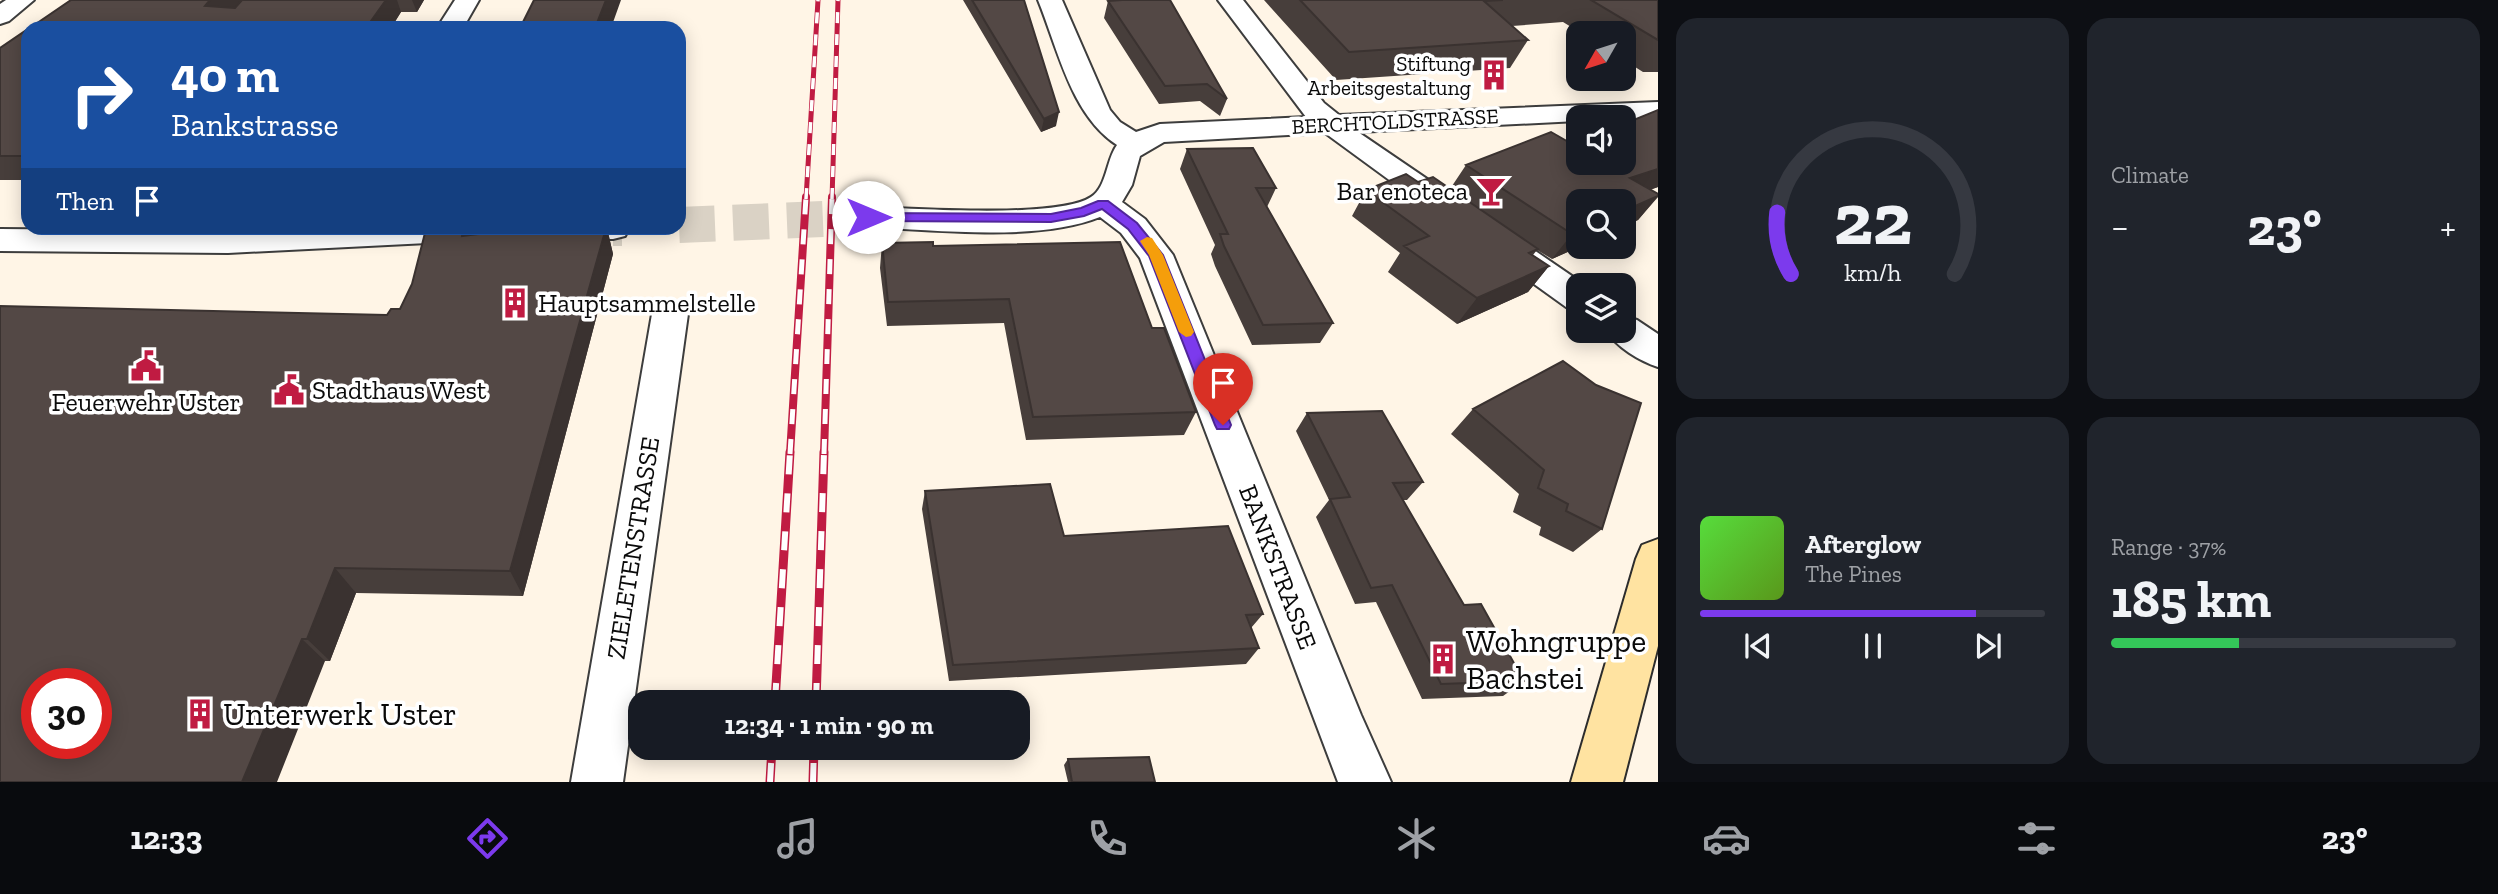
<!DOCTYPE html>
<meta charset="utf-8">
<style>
:root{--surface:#171b24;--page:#20242c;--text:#f1f3f6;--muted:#9ea1a6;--line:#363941;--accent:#7c3aed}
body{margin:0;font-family:"Zilla Slab",serif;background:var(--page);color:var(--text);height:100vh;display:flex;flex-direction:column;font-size:26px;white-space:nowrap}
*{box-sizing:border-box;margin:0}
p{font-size:23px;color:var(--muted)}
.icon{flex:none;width:38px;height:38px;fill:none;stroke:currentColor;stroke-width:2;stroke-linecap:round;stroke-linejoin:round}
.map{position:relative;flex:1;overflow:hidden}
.details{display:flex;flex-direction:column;gap:18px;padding:18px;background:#0d0f14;width:840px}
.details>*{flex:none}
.top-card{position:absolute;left:21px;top:21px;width:665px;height:214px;border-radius:21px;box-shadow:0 4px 18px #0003;background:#1a4fa0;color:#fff;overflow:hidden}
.needle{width:46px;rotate:231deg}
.buttons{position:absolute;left:1566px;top:21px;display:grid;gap:14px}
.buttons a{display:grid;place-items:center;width:70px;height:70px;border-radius:14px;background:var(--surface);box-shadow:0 4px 18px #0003;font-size:35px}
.speed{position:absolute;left:21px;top:668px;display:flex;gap:14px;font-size:35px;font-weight:700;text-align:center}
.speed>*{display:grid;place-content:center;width:91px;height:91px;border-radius:50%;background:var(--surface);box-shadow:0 4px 18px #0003;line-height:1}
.speed .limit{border:10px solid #d22;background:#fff;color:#111}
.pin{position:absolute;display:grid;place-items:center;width:60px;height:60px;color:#fff;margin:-72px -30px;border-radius:50% 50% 50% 0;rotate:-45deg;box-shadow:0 0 7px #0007}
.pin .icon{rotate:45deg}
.me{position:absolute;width:77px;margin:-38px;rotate:90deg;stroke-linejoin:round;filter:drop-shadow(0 0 5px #0008)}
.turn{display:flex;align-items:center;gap:24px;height:147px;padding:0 35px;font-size:32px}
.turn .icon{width:91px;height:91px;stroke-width:2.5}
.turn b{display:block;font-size:49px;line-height:60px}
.then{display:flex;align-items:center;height:66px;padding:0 35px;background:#0003;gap:14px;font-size:26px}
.big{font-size:52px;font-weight:700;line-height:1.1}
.details .tile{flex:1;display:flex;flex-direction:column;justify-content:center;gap:10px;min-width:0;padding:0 24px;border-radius:21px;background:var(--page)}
.details .dial{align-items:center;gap:0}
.dial svg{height:182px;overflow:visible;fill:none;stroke:var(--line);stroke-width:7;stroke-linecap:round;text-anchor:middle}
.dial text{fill:var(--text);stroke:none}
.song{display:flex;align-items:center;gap:21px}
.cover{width:84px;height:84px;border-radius:10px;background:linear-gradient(135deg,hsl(110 70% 55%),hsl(90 70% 35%))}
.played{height:7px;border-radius:4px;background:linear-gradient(90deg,var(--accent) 80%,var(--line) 80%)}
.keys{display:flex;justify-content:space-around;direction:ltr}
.heat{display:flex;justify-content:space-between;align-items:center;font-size:38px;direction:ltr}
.charge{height:10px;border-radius:5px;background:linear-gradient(90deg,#34c759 37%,var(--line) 0)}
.details .tiles{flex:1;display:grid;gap:18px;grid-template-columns:repeat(2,1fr)}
.trip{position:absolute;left:628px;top:690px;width:402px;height:70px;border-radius:21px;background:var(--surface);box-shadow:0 4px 18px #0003;font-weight:700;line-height:70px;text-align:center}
.menu{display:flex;height:112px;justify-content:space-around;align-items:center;background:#090b0e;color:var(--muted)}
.menu .icon{width:49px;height:49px}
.menu .current{color:var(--accent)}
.menu b{font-size:32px;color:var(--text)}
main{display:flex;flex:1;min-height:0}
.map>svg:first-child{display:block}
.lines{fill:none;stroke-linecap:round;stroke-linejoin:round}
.minor-tunnel{stroke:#dad2c5;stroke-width:36;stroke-dasharray:36 18;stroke-linecap:butt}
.minor-casing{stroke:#3d3d3d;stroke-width:4}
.secondary-casing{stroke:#2c2c2c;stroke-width:4}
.minor{fill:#fff;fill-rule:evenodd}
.secondary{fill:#ffe3a1;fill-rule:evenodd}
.rail-far2-casing{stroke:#c01b42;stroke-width:5}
.rail-far1-casing{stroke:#c01b42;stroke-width:8}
.rail-casing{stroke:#c01b42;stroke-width:9}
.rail-far2{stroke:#fff;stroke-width:3.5;stroke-dasharray:11;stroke-linecap:butt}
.rail-far1{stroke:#fff;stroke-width:5;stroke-dasharray:15;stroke-linecap:butt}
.rail{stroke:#fff;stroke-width:6;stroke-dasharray:19;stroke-linecap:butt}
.wall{fill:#473e3b}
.shaded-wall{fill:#3a3230}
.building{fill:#534845;stroke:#3a3230;stroke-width:2;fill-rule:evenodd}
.route{fill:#7c3aed;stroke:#51269a;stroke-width:2}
.slow{fill:#f59e0b}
.labels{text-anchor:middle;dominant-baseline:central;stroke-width:7;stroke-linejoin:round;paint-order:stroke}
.far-poi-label{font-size:21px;fill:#0a0a0a;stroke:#fff;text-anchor:end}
.far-street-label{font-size:21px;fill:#0a0a0a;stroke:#fff}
.poi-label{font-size:26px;fill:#0a0a0a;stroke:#fff;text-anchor:start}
.street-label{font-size:26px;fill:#0a0a0a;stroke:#fff}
.near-poi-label{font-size:32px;fill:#0a0a0a;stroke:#fff;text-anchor:start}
</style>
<main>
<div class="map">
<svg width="1658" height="782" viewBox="0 0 1658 782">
<rect width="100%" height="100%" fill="#fff5e6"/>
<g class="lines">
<path class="minor-tunnel" d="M679,225L868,217
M613,228H622"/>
<g class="minor-casing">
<path id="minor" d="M6,0H34L9,21L0,24V4Z
M455,0H479L463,28H437Z
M1038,0H1062L1110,110L1120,122L1136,132L1160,124L1306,117L1218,0H1243L1324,103L1339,115L1658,102V120L1578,117V121L1358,132L1455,198L1460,205L1455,212L1444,215L1433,212L1325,133L1164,142L1140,156L1132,185L1122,202L1145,219L1173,255L1361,715L1391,782H1338L1140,258L1121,233L1100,217C1038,242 935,230 868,227L857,224L852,217L857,210L868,207C913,208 1058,219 1091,197C1107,187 1106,160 1117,145C1071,115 1058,49 1038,0Z
M300,228H629L625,236L613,239H507L228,253L0,251V229L228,231Z
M1500,232L1512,235L1585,285H1578V310L1566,307L1488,251L1483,243L1488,235Z
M670,301L683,305L688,314L623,782H571L652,314L657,305Z
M1624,316L1637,320L1658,334V367C1640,361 1616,347 1607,331H1624Z"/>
</g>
<g class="secondary-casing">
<path id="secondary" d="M1658,539V646L1623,782H1571L1636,559L1642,545Z"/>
</g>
<use href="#minor" class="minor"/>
<use href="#secondary" class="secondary"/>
<g class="rail-far2-casing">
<path id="rail-far2" d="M806,199L818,0
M832,199L838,0"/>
</g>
<g class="rail-far1-casing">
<path id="rail-far1" d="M790,454L806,197
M824,454L832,197"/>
</g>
<g class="rail-casing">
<path id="rail" d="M775,702L790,452
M816,702L824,452
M770,782L772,747
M813,782L814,747"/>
</g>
<use href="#rail-far2" class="rail-far2"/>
<use href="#rail-far1" class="rail-far1"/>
<use href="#rail" class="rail"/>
</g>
<path class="wall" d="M71,0H242L235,8L242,0H424L417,12H401L391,28H30Z
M963,0H1024L1056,126L1041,132Z
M1110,0H1170L1227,99L1220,116L1200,101L1159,104L1104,18L1108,1Z
M1264,0H1658V72H1643L1624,60V33H1581L1563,22L1512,26L1528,40L1510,68L1336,80Z
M28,29V180H0V48Z
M1658,110V187L1650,190L1658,194V197L1638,220L1552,259L1537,250L1533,255L1549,266L1528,292L1457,324L1388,272L1400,253L1352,216L1366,190L1418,182L1450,189L1466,165L1572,144Z
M1187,149L1276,188L1267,207L1333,323L1320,343L1252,345L1215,266L1211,254L1215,245L1180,169Z
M548,228H607L613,254L523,596L356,593L330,661H325L0,782L387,315L400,309L465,236Z
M882,243L933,246L1152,328L1196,412L1184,435L1026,440L1004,323L887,326L880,268Z
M1563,361L1602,529L1573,552L1539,535L1541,527L1513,512L1519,494L1451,434L1473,409Z
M1307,413L1423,482L1407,500H1403L1464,605L1524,681L1503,696L1422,699L1376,602L1355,604L1316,517L1329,500L1296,431Z
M925,491L1064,536L1263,614L1251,628L1259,648L1246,664L949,681L922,509Z
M1068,759L1155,782H1068L1064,765Z"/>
<path class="shaded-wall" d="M210,0H242L217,28L205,6Z
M386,0H397L401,12L391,28H366Z
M412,0H424L417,12Z
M606,0H621L611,28H595Z
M1059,112L1056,126L1041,132L1044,119Z
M1658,169V187L1615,201L1630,178Z
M1658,196L1638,220L1624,226V211Z
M606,228H607L613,254L523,596L510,571Z
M1578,232V247H1579L1552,259L1572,234Z
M1549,266L1528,292L1457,324L1477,298Z
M335,568L356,593L330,661L307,639Z
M302,639L325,661L277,782H242Z"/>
<path class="building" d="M71,0H210L205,6L235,8L242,0H386L366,28H30Z
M534,0H606L595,28H520Z
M972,0H1024L1059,112L1044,119Z
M1122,0H1170L1227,99L1207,84L1165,86L1108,1Z
M1300,0H1503L1484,1L1528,40L1349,52Z
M1591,0H1658V40Z
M28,29V156H0V48Z
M1658,110V169L1630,178L1658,194V196L1624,211V201H1578V232L1572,234L1466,165L1551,132L1572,144L1578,142V163H1624V124Z
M1253,148L1276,188H1256L1333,323L1263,325L1224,246L1220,234H1228L1187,149Z
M1406,174L1418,182L1433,177L1538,249L1529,253L1549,266L1477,298L1404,246L1429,236L1366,190Z
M526,228H606L510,571L335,568L307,639H302L242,782H0V306L387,315L391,309H400L412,284L425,233L463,230L462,236ZM37,684H96V744H37Z
M933,242V246L1120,242L1152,328H1164L1196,412L1033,417L1009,299L888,302L882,243Z
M1563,361L1596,385L1641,403L1602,529L1566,511L1568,504L1538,488L1544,470L1473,409Z
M1382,411L1423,482L1393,483L1464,605L1481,604L1524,681L1441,684L1392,585L1371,588L1330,499L1350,497L1307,413Z
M1050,484L1064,536L1228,526L1263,614L1246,615L1259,648L953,665L925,491Z
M1149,757L1155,782H1072L1068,759Z"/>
<path class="route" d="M1098,201H1108L1137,223L1163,255L1231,425L1229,429H1217L1215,425L1149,256L1128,229L1102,209L1084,216L1051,222L868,221L861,217L868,213L1051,214L1081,208Z"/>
<path class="slow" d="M1147,237L1152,238L1163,255L1194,332L1191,336L1186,337L1179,332L1149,255L1140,241Z"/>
<defs>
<g id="building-bare" transform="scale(2.415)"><path d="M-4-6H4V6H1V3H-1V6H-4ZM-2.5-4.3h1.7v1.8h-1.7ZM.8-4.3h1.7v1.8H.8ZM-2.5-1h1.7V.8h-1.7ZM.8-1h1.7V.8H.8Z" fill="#c01b42" stroke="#fff" stroke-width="2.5" paint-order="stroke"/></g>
<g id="bar-bare" transform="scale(2.415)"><path d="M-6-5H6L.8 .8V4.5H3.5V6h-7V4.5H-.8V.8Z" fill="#c01b42" stroke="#fff" stroke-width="2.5" paint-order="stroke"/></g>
<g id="civic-bare" transform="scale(2.415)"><path d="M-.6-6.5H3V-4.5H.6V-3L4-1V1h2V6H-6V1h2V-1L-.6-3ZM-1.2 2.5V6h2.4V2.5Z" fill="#c01b42" stroke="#fff" stroke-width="2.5" paint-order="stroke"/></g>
</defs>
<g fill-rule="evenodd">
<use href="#building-bare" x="1494" y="75"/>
<use href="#bar-bare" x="1491" y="191"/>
<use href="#building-bare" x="515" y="303"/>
<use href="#civic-bare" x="146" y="366"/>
<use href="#civic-bare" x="289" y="390"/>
<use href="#building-bare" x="1443" y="659"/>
<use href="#building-bare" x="200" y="714"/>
</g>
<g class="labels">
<g class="far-poi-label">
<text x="1471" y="63">Stiftung<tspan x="1471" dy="24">Arbeitsgestaltung</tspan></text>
</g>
<g class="far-street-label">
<text transform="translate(1395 121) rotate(-3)">BERCHTOLDSTRASSE</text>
</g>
<g class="poi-label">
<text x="1468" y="191" text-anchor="end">Bar enoteca</text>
<text x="538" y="303">Hauptsammelstelle</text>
<text x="312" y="390">Stadthaus West</text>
<text x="146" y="402" text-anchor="middle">Feuerwehr Uster</text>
</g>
<g class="street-label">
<text transform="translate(633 548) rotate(-81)">ZIELETENSTRASSE</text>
<text transform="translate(1278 567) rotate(69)">BANKSTRASSE</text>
</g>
<g class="near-poi-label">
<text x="1466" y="641">Wohngruppe<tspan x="1466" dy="37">Bachstei</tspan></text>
<text x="223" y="714">Unterwerk Uster</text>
</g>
</g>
</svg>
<div class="buttons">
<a><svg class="needle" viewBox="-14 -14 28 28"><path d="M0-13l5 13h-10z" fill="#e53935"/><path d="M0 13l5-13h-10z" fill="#9ea1a6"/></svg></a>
<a><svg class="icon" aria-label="sound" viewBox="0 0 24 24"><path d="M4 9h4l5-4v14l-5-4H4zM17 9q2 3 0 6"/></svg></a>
<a><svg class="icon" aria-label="search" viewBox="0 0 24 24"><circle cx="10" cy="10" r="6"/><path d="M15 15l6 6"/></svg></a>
<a><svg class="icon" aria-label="layers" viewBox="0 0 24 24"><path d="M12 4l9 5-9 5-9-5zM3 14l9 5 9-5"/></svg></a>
</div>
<div class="speed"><div class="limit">30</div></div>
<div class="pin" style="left:1223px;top:425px;background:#d93025"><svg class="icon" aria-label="arrive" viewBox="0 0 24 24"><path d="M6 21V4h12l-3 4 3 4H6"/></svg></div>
<svg class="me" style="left:868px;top:217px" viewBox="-20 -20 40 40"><circle r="19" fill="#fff"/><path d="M0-13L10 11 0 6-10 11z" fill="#7c3aed"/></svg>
<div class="trip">12:34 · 1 min · 90 m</div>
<div class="top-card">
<div class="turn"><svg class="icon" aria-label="right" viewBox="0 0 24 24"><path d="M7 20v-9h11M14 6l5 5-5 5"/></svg><div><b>40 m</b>Bankstrasse</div></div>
<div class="then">Then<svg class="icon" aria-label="arrive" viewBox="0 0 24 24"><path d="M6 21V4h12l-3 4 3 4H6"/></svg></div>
</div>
</div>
<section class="details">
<div class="tiles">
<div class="tile dial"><svg viewBox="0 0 100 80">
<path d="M14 69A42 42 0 1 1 86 69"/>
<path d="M14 69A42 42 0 0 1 8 42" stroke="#7c3aed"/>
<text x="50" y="56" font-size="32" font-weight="700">22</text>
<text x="50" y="72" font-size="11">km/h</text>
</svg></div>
<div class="tile"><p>Climate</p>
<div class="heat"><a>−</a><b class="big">23°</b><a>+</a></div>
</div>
<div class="tile">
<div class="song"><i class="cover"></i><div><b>Afterglow</b><p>The Pines</p></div></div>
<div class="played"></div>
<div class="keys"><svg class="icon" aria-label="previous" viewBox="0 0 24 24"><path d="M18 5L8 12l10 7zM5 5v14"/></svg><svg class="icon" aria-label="pause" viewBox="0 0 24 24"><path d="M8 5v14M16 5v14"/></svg><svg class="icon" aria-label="next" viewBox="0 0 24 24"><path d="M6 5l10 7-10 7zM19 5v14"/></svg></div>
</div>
<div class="tile"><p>Range · 37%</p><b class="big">185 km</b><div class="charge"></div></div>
</div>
</section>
</main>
<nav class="menu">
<b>12:33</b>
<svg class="icon current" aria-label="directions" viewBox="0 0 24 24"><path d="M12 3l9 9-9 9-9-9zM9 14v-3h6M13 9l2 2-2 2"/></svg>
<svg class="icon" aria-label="music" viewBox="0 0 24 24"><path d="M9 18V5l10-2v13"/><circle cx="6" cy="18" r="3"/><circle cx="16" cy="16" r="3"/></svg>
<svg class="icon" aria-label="phone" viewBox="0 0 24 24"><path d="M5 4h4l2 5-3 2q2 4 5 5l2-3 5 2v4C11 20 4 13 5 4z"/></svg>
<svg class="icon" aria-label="climate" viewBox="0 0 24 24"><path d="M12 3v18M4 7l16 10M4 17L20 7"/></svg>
<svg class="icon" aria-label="car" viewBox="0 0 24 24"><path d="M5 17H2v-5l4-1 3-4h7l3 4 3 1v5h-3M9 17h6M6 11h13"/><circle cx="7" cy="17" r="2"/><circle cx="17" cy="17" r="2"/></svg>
<svg class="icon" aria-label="filters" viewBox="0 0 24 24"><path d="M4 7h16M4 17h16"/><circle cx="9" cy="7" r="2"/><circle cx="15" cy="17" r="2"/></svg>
<b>23°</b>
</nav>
